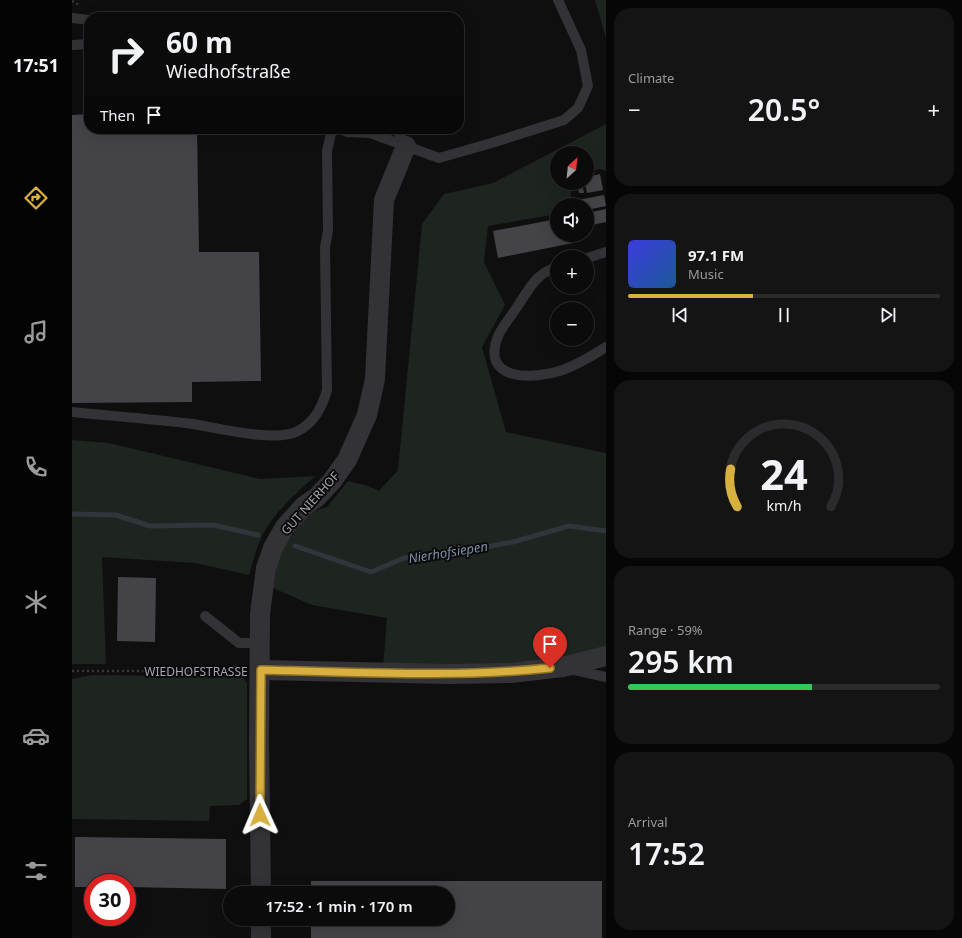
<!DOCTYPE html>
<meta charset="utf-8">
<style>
:root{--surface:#0b0b0c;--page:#141415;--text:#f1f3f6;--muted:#9a9b9d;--line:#2b2b2d;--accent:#d8b03f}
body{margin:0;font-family:"Noto Sans",sans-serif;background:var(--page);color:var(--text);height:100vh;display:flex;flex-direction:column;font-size:15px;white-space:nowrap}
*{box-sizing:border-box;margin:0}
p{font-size:13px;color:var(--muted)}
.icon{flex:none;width:22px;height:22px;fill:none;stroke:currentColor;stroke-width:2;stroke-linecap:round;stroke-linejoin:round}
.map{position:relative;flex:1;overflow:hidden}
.side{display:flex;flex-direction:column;gap:8px;padding:8px;background:#060607;width:356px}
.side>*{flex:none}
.banner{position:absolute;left:12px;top:12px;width:380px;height:122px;border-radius:16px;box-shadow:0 4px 16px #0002,0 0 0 1px var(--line);background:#0b0b0c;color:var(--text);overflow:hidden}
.needle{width:26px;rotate:27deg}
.controls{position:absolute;left:478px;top:146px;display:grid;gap:8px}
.controls a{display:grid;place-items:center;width:44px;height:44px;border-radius:50%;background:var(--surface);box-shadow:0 4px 16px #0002,0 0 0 1px var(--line);font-size:20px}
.speed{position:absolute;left:12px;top:874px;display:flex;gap:8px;font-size:20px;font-weight:700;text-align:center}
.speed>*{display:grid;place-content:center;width:52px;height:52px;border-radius:50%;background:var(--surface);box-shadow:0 4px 16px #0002,0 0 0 1px var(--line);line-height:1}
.speed .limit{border:6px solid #d22;background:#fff;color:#111}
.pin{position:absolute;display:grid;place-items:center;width:34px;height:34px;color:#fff;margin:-41px -17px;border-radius:50% 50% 50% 0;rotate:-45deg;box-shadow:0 0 4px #0007}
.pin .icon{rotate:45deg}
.me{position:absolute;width:44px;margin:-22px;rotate:359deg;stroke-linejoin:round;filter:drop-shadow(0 0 3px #0008)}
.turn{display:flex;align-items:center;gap:14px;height:84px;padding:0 16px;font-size:18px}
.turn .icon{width:52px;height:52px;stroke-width:2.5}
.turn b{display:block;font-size:28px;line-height:34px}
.then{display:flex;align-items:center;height:38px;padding:0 16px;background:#0003;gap:8px;font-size:15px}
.big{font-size:30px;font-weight:600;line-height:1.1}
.side .card{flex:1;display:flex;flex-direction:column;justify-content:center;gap:6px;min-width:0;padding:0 14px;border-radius:16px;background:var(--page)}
.side .dial{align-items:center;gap:0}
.dial svg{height:104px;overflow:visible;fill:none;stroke:var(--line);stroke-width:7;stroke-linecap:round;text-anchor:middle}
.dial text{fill:var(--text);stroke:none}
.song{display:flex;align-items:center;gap:12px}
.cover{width:48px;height:48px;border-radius:6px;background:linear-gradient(135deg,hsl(240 70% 55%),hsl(210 70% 35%))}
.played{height:4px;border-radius:2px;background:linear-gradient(90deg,var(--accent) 40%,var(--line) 40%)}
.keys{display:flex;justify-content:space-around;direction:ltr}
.heat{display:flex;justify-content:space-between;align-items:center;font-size:22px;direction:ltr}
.charge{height:6px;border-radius:3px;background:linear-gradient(90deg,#34c759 59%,var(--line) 0)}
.trip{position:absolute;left:151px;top:886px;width:232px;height:40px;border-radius:20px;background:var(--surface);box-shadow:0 4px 16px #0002,0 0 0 1px var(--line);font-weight:600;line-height:40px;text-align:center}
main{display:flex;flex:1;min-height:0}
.tabs{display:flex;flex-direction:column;width:72px;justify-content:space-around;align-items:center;background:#040405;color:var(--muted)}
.tabs .icon{width:28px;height:28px}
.tabs .selected{color:var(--accent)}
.tabs b{font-size:18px;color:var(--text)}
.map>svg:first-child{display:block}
.green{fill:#1e241f}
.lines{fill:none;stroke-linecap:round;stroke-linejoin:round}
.stream{stroke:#2f353b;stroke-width:5}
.building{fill:#444448}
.path{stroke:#37383c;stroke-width:2.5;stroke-dasharray:2 3;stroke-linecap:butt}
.lane{stroke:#333337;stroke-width:10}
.street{stroke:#333337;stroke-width:20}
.route-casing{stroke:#8c7229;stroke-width:10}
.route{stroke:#d8b03f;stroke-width:7}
.labels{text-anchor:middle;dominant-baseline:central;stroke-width:4;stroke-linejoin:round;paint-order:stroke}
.street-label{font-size:12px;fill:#a2a5af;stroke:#0b0a0b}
.water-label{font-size:13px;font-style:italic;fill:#7d90a7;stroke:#0b0a0b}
</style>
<main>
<nav class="tabs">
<b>17:51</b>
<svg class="icon selected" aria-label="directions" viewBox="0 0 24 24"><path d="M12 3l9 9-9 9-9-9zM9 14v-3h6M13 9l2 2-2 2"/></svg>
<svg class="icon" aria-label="music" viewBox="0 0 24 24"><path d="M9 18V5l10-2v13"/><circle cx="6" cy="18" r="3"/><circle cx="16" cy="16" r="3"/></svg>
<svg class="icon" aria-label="phone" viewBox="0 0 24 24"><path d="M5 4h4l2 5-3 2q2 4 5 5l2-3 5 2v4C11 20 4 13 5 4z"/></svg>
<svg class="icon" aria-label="climate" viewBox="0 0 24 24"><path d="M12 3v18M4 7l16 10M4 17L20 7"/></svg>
<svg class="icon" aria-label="car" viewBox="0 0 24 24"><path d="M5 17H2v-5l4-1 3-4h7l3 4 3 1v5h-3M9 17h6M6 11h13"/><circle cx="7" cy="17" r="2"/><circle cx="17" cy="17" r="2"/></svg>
<svg class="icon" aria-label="filters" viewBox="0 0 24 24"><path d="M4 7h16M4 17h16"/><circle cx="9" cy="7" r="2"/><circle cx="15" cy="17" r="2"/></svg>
</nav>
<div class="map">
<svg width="534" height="938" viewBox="0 0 534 938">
<rect width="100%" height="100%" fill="#0f0f10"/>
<path class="green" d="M523,0H534V38Z
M534,124V171L528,169L515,172V153H485V183H501L497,205H485V214L416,226L412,262L433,305L410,347L434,432L534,453V650L475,663L311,667L315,618L240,605L201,588L205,563L212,548L232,518L239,512L255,507L276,481L296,486L307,491L326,470L350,224L372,194L421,183Z
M0,440L37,443L188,479L243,476C227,491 208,507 196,526C186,540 182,559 177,575L123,563L30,557L34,664H0Z
M20,675L171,677L175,684V799L167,805L138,806L137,821L0,819V679Z"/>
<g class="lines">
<path class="stream" d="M0,514L44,515L78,526L141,525L186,535
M223,546L299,572L332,558L403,549L441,542L497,526L534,531"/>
</g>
<path class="building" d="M17,114V129H125L127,252H187L189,381L120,382V402L0,403V115Z
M528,174L531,190L515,193L513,183H515V177Z
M505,183H510L512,193H507Z
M532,195L534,206L515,210V205H502L501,201Z
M534,209V222L515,226V213Z
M485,219V235H500L501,243L426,258L421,231Z
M46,577L84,578L83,642L45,641Z
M3,837L154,839V889L55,887V883H21V887H3Z
M239,881H530V938H239V919H376V893H239Z"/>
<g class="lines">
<path class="path" d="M0,1L7,5
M0,671H170"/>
<path class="lane" d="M0,18L17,20
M0,45L17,44
M269,129L275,132L298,133L334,146
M325,129L334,146L367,158L423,142L492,120L506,108L516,86L509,50L486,0
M515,258L534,252
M485,267C464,274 459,286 447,304C441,314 432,324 427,334C406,382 462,380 491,370C506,364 520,356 534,347
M0,412C40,416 81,419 121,424C146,428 204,443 226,431C243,422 250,407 255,390L253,247L256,231L255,151L260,129
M133,616L167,643H189
M498,669L534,677"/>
<path class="street" d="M189,670L377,674L439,673L491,667L534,656
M189,893L187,744L188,614L194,568L201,548L213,527L232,506L245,497L260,481L275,460L295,415L303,379L312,200L334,146
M189,919V938"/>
</g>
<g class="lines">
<g class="route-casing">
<path id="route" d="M188,815L189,670C285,672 382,678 478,668"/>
</g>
<use href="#route" class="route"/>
</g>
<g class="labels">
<g class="street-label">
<text transform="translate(238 503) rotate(-48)">GUT NIERHOF</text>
<text x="124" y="671">WIEDHOFSTRASSE</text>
</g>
<g class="water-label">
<text transform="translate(376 552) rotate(-9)">Nierhofsiepen</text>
</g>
</g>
</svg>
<div class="controls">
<a><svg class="needle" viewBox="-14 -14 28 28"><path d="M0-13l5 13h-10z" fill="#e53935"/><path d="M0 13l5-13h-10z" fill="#9a9b9d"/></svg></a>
<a><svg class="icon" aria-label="sound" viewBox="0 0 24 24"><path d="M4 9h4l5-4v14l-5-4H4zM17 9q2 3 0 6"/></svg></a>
<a>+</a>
<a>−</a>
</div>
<div class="speed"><div class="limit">30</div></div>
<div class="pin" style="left:478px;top:668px;background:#d93025"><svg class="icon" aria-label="arrive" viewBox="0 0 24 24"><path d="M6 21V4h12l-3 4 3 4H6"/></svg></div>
<svg class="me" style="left:188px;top:815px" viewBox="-20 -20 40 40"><path d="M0-17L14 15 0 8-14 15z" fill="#d8b03f" stroke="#fff" stroke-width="4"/></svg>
<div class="trip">17:52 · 1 min · 170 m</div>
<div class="banner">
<div class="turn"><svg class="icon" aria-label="right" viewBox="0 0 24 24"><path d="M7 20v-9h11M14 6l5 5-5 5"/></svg><div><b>60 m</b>Wiedhofstraße</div></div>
<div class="then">Then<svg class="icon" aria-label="arrive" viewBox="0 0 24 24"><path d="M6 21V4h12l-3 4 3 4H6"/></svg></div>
</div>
</div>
<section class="side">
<div class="card"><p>Climate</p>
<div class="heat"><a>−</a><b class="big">20.5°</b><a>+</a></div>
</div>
<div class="card">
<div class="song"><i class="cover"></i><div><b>97.1 FM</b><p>Music</p></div></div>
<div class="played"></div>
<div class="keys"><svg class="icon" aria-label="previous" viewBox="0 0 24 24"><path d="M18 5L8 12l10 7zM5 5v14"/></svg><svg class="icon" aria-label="pause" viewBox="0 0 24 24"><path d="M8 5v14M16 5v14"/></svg><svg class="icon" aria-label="next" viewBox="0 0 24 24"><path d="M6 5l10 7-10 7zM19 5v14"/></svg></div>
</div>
<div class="card dial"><svg viewBox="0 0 100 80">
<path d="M14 69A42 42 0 1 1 86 69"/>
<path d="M14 69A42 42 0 0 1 9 40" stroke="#d8b03f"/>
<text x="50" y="56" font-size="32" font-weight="700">24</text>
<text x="50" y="72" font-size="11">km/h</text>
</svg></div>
<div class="card"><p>Range · 59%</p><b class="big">295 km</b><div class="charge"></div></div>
<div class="card"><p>Arrival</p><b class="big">17:52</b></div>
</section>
</main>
